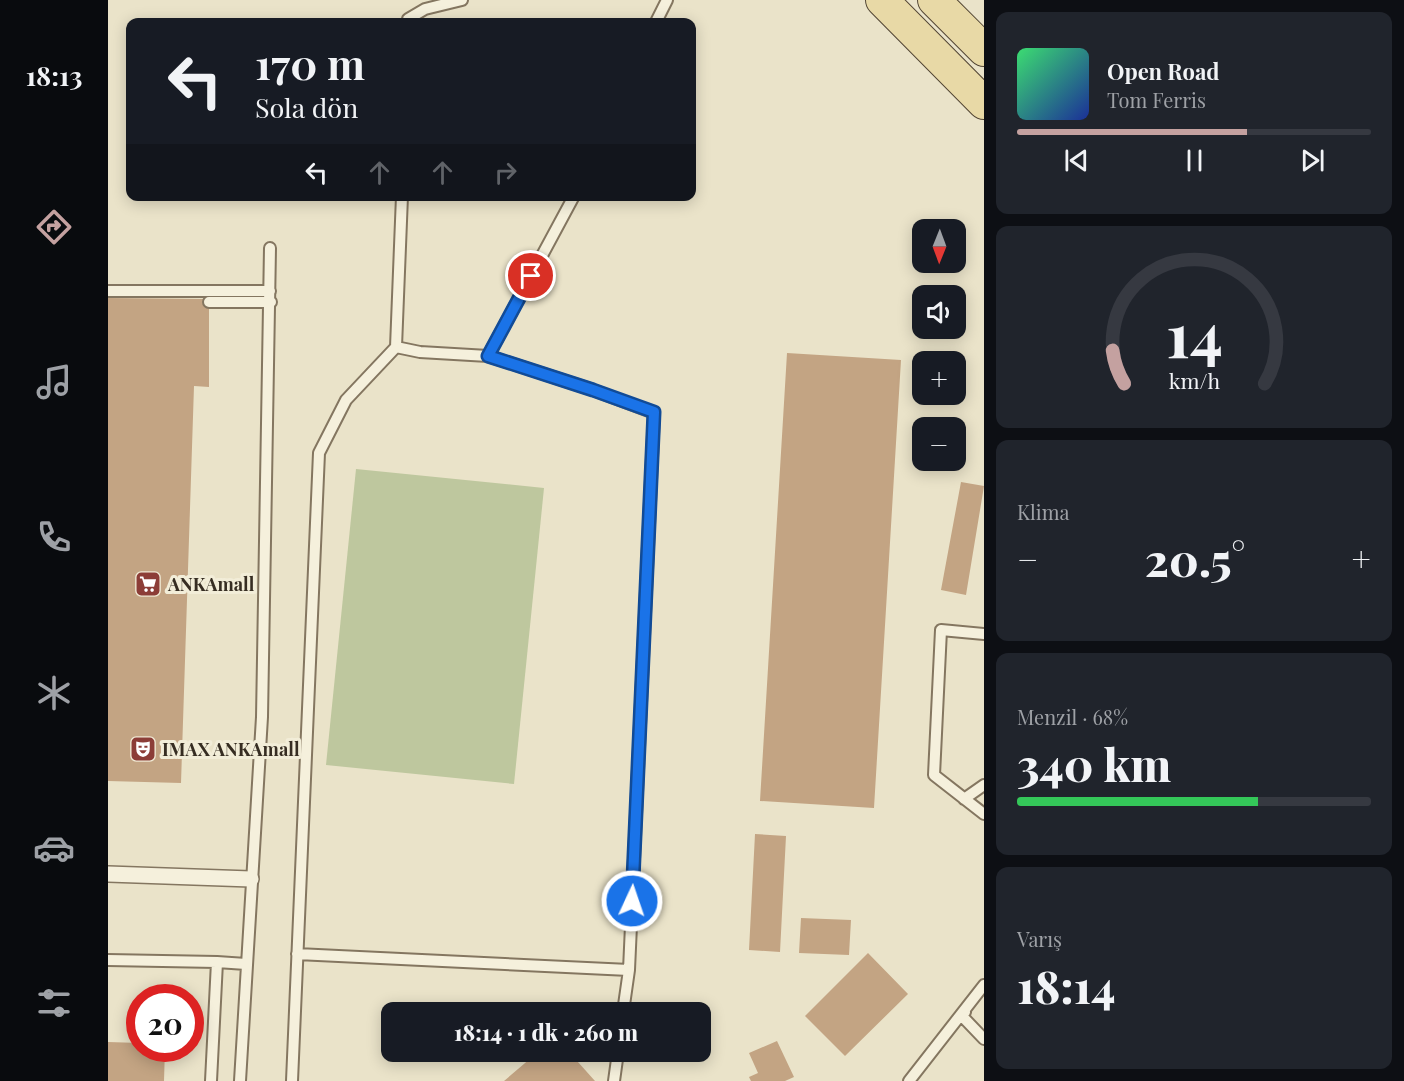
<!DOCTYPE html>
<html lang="tr">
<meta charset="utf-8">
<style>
:root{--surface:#171b24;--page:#20242c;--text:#f1f3f6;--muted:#9ea1a6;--line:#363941;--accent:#c4a1a0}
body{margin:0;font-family:"Playfair Display",serif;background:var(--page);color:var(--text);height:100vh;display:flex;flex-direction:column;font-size:22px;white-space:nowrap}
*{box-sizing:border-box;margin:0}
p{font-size:20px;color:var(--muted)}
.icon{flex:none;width:33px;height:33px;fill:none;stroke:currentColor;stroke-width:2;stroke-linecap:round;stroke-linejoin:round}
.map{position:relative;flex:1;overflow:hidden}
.drawer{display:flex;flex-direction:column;gap:12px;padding:12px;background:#0d0f14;width:420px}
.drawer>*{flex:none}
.guide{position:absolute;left:18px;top:18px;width:570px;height:183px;border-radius:12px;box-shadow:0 3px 15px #0003;background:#171b24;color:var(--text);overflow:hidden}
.needle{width:39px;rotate:181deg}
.tools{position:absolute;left:804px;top:219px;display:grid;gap:12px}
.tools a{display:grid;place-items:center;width:54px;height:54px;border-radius:12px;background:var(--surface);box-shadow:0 3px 15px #0003;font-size:30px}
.speed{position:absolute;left:18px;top:984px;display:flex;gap:12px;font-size:30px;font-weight:700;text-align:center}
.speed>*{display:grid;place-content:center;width:78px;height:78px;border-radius:50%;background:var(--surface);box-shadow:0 3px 15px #0003;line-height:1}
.speed .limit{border:9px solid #d22;background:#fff;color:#111}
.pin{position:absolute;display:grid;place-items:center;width:51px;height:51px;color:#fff;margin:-26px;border:3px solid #fff;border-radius:50%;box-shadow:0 2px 6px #0007}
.me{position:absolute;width:66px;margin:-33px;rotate:3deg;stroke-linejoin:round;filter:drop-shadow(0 0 4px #0008)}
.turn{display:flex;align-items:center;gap:21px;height:126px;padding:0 30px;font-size:27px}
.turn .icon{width:78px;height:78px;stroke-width:2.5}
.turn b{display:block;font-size:42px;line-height:51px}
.lanes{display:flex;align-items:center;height:57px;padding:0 30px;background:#0003;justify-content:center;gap:30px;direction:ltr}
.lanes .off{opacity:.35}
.big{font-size:45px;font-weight:800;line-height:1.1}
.drawer .widget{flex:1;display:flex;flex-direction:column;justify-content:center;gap:9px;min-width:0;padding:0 21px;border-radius:12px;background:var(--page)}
.drawer .dial{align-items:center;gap:0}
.dial svg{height:156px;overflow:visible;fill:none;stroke:var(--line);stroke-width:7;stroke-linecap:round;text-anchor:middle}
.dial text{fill:var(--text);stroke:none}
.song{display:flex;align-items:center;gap:18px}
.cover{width:72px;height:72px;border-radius:9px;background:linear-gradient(135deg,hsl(140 70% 55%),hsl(230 70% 35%))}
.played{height:6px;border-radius:3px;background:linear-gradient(90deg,var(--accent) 65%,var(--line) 65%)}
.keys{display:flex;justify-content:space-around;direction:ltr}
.heat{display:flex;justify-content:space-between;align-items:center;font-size:33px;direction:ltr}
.charge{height:9px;border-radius:4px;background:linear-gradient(90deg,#34c759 68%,var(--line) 0)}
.trip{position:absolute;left:273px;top:1002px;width:330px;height:60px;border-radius:12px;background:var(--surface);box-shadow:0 3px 15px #0003;font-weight:800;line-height:60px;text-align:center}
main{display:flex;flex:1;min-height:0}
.tab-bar{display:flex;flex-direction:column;width:108px;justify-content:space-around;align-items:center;background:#090b0e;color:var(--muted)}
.tab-bar .icon{width:42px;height:42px}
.tab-bar .active{color:var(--accent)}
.tab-bar b{font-size:27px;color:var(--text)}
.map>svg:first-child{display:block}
.green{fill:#bec79e}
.building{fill:#c3a483}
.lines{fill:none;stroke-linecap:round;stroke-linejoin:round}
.service-casing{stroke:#847660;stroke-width:14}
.pedestrian-casing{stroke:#847660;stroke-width:18}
.primary-casing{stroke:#524533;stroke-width:34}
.service{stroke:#f5f0dc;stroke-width:10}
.pedestrian{stroke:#f5f0dc;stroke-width:15}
.primary{stroke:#e8d9a6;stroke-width:32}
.route-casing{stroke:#114b97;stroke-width:15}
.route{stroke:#1a73e8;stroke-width:10}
.labels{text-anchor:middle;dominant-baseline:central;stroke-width:6;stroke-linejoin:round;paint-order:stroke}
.poi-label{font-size:18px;font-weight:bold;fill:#362d22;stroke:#f2edd8;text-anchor:start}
</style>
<main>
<nav class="tab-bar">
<b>18:13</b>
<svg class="icon active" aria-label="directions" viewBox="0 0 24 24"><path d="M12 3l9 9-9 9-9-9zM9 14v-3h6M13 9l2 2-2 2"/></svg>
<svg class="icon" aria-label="music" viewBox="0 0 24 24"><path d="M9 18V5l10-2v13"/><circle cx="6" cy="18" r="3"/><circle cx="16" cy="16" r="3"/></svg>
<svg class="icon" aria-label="phone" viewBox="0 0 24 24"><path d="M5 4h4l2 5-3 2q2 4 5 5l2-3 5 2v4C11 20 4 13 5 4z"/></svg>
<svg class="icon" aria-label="climate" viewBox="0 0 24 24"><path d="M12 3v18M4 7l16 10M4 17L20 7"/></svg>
<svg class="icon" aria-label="car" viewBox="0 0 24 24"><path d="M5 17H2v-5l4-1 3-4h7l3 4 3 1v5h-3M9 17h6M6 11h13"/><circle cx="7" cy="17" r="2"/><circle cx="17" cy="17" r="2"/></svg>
<svg class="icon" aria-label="filters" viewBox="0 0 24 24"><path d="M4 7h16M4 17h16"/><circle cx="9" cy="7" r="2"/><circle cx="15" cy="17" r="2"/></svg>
</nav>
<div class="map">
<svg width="876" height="1081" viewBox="0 0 876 1081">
<rect width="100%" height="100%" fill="#eae3c9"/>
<path class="green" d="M248,469L436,488L406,784L218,765Z"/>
<path class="building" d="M0,298L101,299V387L86,386L73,783L0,781Z
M679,353L793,360L766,808L652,801Z
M853,482L876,486L858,595L833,590Z
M647,834L678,836L672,952L641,950Z
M693,918L743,920L741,955L691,953Z
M760,953L800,994L737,1056L697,1016Z
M669,1041L686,1077L677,1081H643L641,1077L650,1073L641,1053Z
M0,1042L32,1043V1048H57L56,1081H0Z
M430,1052H440L444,1056L450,1052H461L487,1081H396Z"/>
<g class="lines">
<g class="service-casing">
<path id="service" d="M300,22V19L317,9L354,0
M548,22L559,0
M0,291H162
M101,302H163
M288,347L294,196
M380,356L466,196
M876,634L833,630L826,775L876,814
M856,799L876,785
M189,954L521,970
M0,960L109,962L103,1081
M109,962L138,964
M857,1012L853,1015L876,1039
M132,1081L154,717L162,248
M184,1081L211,453L238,400L288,347L312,352L380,356L485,390L546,413L521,970L515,1012
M506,1081L510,1052
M801,1081L876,985"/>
</g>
<g class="pedestrian-casing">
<path id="pedestrian" d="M0,874L143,879"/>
</g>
<g class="primary-casing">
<path id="primary" d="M774,0L876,103
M826,0L876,50"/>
</g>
<use href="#service" class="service"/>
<use href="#pedestrian" class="pedestrian"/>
<use href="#primary" class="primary"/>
</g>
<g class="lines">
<g class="route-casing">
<path id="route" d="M423,276L380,356L485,390L546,412L524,901"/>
</g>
<use href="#route" class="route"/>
</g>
<defs>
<g id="supermarket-square" transform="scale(1.35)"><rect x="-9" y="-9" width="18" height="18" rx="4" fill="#8c3d37" stroke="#f2edd8"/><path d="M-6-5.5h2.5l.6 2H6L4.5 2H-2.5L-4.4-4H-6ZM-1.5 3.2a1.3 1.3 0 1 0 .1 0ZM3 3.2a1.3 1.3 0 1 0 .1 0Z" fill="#fff"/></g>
<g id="theatre-square" transform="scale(1.35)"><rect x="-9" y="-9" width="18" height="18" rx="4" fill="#8c3d37" stroke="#f2edd8"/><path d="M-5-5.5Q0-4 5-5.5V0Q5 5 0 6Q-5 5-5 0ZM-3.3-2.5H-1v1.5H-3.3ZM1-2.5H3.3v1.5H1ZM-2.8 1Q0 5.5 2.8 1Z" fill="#fff"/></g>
</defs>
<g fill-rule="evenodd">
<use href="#supermarket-square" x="40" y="584"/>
<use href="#theatre-square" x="35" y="749"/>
</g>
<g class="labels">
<g class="poi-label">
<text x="60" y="584">ANKAmall</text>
<text x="54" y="749">IMAX ANKAmall</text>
</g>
</g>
</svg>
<div class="tools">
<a><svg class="needle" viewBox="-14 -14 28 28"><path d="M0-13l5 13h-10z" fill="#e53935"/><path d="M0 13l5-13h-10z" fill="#9ea1a6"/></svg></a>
<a><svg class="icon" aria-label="sound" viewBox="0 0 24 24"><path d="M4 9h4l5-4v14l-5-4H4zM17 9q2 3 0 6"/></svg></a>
<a>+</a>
<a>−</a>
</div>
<div class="speed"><div class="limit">20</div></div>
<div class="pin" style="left:423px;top:276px;background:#d93025"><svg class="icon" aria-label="arrive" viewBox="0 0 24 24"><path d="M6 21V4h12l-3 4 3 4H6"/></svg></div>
<svg class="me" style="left:524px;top:901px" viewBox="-20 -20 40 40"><circle r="17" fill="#1a73e8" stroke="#fff" stroke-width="3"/><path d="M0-11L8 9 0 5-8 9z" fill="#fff"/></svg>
<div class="trip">18:14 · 1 dk · 260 m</div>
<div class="guide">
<div class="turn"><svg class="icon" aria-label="left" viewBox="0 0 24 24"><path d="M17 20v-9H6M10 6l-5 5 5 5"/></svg><div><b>170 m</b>Sola dön</div></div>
<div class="lanes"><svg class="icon" aria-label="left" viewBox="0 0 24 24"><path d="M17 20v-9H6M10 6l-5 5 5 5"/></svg><svg class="icon off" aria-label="ahead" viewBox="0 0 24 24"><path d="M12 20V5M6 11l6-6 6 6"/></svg><svg class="icon off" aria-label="ahead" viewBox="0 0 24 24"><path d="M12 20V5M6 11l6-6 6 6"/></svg><svg class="icon off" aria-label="right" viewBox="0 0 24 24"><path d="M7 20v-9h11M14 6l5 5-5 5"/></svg></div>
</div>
</div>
<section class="drawer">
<div class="widget">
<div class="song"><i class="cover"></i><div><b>Open Road</b><p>Tom Ferris</p></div></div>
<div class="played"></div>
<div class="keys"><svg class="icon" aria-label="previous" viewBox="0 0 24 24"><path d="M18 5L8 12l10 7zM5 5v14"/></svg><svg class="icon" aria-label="pause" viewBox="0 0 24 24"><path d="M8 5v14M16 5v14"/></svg><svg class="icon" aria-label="next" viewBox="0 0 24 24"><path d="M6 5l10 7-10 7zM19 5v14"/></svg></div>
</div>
<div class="widget dial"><svg viewBox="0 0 100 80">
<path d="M14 69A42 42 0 1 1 86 69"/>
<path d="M14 69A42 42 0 0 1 8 52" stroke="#c4a1a0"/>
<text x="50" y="56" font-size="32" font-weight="700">14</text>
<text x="50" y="72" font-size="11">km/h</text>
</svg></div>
<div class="widget"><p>Klima</p>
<div class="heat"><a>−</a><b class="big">20.5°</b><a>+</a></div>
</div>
<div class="widget"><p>Menzil · 68%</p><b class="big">340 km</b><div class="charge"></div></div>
<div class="widget"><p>Varış</p><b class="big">18:14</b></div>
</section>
</main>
